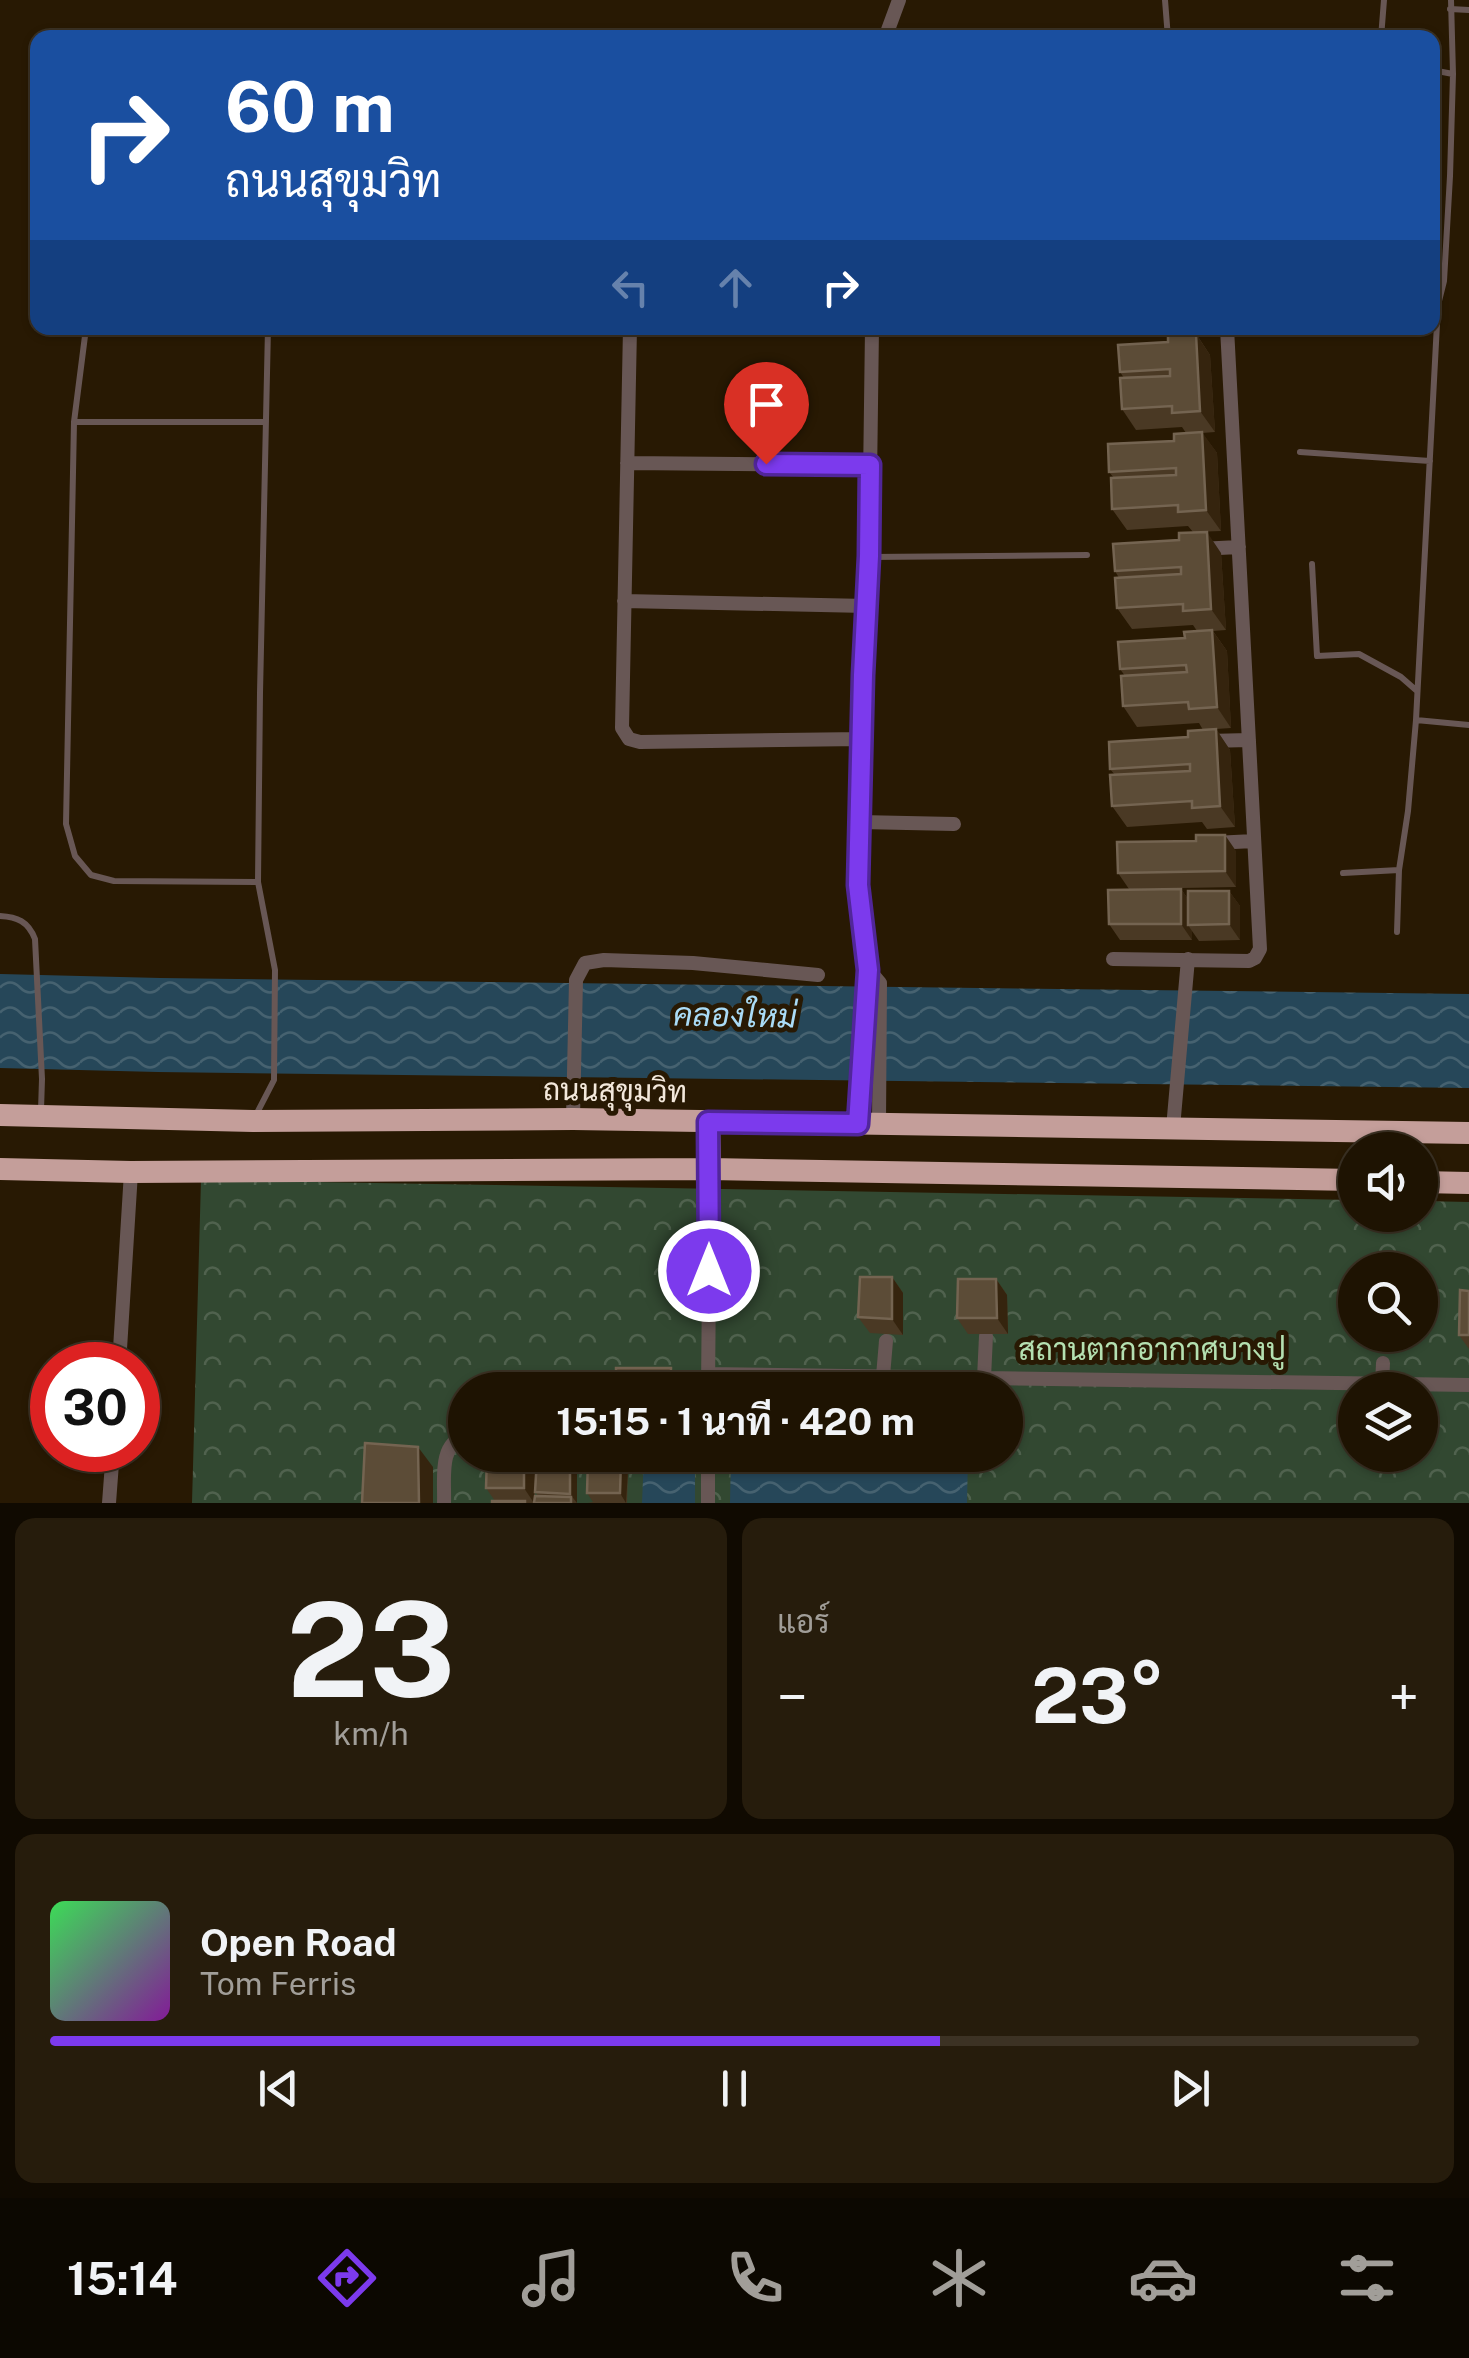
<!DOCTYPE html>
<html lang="th">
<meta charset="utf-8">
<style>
:root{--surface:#1e1302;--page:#261c0c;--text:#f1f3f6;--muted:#a19e99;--line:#3c3224;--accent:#7c3aed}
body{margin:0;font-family:"Public Sans",Sarabun,sans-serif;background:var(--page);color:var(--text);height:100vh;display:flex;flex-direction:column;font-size:38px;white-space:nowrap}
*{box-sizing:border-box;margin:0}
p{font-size:32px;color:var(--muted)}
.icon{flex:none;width:55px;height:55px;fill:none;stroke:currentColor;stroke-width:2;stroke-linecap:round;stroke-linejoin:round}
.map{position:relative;height:1503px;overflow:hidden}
.side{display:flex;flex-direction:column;gap:15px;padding:15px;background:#100a01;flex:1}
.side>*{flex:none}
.banner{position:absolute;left:30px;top:30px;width:1410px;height:305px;border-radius:20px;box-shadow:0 2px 8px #0004,0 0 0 2px var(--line);background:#1a4fa0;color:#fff;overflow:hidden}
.buttons{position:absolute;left:1338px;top:1132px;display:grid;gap:20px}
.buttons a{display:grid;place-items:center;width:100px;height:100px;border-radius:50%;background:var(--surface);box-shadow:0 2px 8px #0004,0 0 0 2px var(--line);font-size:50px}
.speed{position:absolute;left:30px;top:1342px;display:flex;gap:20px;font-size:50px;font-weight:700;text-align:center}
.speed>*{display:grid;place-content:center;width:130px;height:130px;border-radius:50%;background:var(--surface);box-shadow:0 2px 8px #0004,0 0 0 2px var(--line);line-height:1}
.speed .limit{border:15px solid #d22;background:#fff;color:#111}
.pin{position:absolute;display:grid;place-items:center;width:85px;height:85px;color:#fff;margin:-102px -42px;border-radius:50% 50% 50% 0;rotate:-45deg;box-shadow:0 0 10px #0007}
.pin .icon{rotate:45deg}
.me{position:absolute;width:110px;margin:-55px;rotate:0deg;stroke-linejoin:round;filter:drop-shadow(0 0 8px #0008)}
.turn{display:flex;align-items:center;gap:35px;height:210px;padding:0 30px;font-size:45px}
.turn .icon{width:130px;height:130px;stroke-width:2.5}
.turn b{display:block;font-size:70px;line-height:85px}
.lanes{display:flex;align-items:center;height:95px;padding:0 30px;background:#0003;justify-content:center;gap:50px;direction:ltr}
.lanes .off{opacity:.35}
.big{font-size:75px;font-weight:700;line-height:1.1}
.side .widget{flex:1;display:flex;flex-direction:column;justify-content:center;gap:15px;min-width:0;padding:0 35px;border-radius:20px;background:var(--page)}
.side .dial{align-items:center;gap:0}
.dial b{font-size:130px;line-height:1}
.song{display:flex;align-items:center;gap:30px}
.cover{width:120px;height:120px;border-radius:15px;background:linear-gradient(135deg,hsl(130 70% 55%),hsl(290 70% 35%))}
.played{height:10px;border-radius:5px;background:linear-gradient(90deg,var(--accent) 65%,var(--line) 65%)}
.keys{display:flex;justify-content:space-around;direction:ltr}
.heat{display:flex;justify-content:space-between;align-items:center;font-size:55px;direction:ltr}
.side .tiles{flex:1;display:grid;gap:15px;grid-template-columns:1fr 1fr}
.widget:last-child{grid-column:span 2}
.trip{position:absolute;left:448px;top:1372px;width:575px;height:100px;border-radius:50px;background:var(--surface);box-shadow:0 2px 8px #0004,0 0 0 2px var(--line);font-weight:700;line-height:100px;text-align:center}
.menu{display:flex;height:160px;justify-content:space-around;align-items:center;background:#0c0801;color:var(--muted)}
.menu .icon{width:70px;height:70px}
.menu .current{color:var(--accent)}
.menu b{font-size:45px;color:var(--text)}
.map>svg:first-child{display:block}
.forest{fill:url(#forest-crowns);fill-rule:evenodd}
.water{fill:url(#water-waves)}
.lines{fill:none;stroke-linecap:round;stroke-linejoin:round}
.service{stroke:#685755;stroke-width:6}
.minor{stroke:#685755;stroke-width:14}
.trunk{stroke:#c49e9a;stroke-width:22}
.wall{fill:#4a3924}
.shaded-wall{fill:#35240e}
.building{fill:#5c4c37;stroke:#746451;stroke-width:2.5}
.route-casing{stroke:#51269a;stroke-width:25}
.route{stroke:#7c3aed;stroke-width:18}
.labels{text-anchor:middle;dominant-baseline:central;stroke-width:10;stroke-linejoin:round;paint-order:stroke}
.street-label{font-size:30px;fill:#f3e8db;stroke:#281903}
.park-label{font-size:30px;fill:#b4e0b1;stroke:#281903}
.water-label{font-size:32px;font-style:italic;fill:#aadcf7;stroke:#281903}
</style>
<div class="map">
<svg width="1469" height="1503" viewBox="0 0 1469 1503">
<defs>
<pattern id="forest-crowns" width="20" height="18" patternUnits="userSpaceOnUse" patternTransform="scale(2.5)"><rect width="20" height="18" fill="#324831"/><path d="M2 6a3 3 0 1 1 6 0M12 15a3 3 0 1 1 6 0" fill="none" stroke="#50624e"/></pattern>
<pattern id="water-waves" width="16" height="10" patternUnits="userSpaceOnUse" patternTransform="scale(2.5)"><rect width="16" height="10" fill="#264759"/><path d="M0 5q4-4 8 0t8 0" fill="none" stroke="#466270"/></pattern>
</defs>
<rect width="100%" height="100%" fill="#281903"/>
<path class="forest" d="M201,1180L1355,1200V1215H1420V1201L1469,1202V1503H192ZM1355,1270H1420V1335H1355ZM465,1390H1005V1455H465ZM1355,1390H1420V1455H1355Z"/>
<path class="water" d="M0,974L160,978L1469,994V1088L158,1072L0,1068Z
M733,1383L968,1387V1390H733Z
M644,1455H695V1503H642Z
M731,1455H968L967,1503H730Z"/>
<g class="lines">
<path class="service" d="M1165,0L1168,38
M1451,0L1453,74L1450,176L1444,281L1438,305L1416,720L1469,725
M1450,9L1469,10
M1381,38L1384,0
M1432,70L1453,74
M86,328L74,422L66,824L75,856L91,875L114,881L258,882
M74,422H266
M1300,452L1430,461
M870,557L1087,555
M1312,564L1317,656L1359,654L1401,677L1417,691
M1343,873L1399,870L1408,811L1416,720
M0,916C17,917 28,921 35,939L42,1079L41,1110
M1397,932L1399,870
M256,1115L274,1080L275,970L258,882L260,693L268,328"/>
<path class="minor" d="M885,38L899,0
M630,328L622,728L629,739L640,742L861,739
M835,328L872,329
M627,463L869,465
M1199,549L1239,547
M624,601L867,606
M1208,741L1249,740
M860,822L954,824
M1214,843L1254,841
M1113,959L1249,961L1255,958L1260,949L1227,328
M869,970L880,983L879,1124
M573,1119L576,980L585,963L604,960L693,963L818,975
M857,1123L869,970L858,885L863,675L869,557L872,328
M1173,1128L1188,959
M119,1365L131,1172
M708,1374L1469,1385
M883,1376L886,1341
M984,1378L986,1336
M1382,1384L1383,1363
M708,1390L710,1169
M109,1503L113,1450
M444,1503C445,1479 438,1445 465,1436
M708,1503V1455"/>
<path class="trunk" d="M0,1115L253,1121L573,1119L1469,1133
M709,1122L710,1169
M0,1169L131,1172L710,1169L1355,1180
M1420,1182L1469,1183"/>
</g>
<path class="wall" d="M1128,328H1209L1210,334L1197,335L1210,355L1215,432L1202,433L1217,453L1221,531L1193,532L1188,526L1127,530L1112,509L1114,478L1109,472L1186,433L1182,427L1136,430L1122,409L1124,378L1120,372L1180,335L1177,329L1131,332Z
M1221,553L1226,630L1213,631L1227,651L1231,728L1216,729L1230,750L1235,827L1207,829L1202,822L1127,827L1112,806L1115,775L1110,769L1203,730L1199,723L1137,727L1123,706L1125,676L1120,669L1197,631L1193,625L1132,629L1117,608L1119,578L1115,571Z
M1196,841L1236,851V887L1129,889L1118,873Z
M1181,889L1188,899L1229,891L1240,906V940L1199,941L1192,931V940H1120L1109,924Z
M892,1277L903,1293V1335L870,1333L858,1317Z
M996,1279L1007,1295L1008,1334H968L957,1318Z
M1469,1291V1349L1459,1335Z
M1361,1335H1402V1347L1368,1346Z
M570,1459L577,1470V1503H492L495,1501L486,1488L535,1469V1496H538L535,1492Z
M621,1460L628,1470L627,1503H588L593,1502L587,1493Z"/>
<path class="shaded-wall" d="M1196,334L1210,355L1215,432L1200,411Z
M1202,432L1217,453L1221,531L1206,510Z
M1207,532L1221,553L1226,630L1211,609Z
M1212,630L1227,651L1231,728L1217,707Z
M1216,729L1230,750L1235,827L1220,806Z
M1225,835L1236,851V887L1225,871Z
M1181,889L1192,905L1188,925L1192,931V940L1181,924Z
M1229,891L1240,906V940L1229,924Z
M892,1277L903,1293V1335L892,1319Z
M996,1279L1007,1295L1008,1334L997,1318Z
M1395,1335H1402V1347L1395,1336Z
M671,1368L682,1384V1390H671Z
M418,1447L433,1467V1503H419Z
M524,1455L535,1469L534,1503L524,1488Z
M570,1459L577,1470V1503L570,1494Z
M621,1460L628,1470L626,1503L620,1493Z"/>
<path class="building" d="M1196,334L1200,411L1172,413V406L1122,409L1120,378L1170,376V369L1120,372L1118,345L1168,342V335Z
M1202,432L1206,510L1178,512V505L1112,509L1111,478L1176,475V468L1109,472L1108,444L1174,441V434Z
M1207,532L1211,609L1183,611V604L1117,608L1115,578L1181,574V567L1115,571L1113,544L1179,540V533Z
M1212,630L1217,707L1189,709L1188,702L1123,706L1121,676L1187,672L1186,665L1120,669L1118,642L1185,638L1184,632Z
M1216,729L1220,806L1192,808V801L1112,806L1110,775L1190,771V764L1110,769L1109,742L1188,737V731Z
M1196,835H1225V871L1118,873L1117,842L1196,841Z
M1181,889V924H1109L1108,890Z
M1188,891H1229V924L1188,925Z
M860,1277H892V1319L858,1317Z
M958,1279H996L997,1318H957Z
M1460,1290L1469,1291V1335H1459Z
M1361,1335H1395V1336Z
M616,1368H671V1390H616Z
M365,1443L418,1447L419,1503H362Z
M487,1455H524V1488H486Z
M570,1459V1494L535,1492L537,1460Z
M588,1459L621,1460L620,1493H587Z
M535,1496L571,1497V1503H534Z
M492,1501H525V1503H492Z"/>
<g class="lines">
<g class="route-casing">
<path id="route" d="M709,1271L708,1122L858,1124L868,970L858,885L863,675L869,556L870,465L766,464"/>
</g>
<use href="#route" class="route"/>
</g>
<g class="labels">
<g class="street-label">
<text transform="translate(615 1090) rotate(1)">ถนนสุขุมวิท</text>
</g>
<g class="park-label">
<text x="1152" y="1349">สถานตากอากาศบางปู</text>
</g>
<g class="water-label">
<text transform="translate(735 1015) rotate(1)">คลองใหม่</text>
</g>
</g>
</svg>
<div class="buttons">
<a><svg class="icon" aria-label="sound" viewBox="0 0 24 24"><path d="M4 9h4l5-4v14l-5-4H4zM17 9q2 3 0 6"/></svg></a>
<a><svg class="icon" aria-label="search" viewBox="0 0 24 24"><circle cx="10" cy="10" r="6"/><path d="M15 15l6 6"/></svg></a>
<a><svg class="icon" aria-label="layers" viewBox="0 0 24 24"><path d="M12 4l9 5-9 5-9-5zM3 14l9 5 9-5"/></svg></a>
</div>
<div class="speed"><div class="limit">30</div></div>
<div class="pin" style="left:766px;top:464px;background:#d93025"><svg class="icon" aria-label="arrive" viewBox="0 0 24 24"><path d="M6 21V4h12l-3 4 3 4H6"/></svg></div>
<svg class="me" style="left:709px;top:1271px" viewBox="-20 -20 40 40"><circle r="17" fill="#7c3aed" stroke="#fff" stroke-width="3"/><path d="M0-11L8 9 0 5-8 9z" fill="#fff"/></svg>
<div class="trip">15:15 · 1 นาที · 420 m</div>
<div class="banner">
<div class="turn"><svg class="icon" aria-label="right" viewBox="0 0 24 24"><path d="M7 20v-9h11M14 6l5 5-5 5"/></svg><div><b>60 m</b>ถนนสุขุมวิท</div></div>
<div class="lanes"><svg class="icon off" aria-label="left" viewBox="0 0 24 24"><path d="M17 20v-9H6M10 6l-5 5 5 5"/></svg><svg class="icon off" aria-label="ahead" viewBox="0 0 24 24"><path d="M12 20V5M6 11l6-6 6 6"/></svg><svg class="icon" aria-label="right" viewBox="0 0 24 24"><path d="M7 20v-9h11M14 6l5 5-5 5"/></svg></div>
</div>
</div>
<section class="side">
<div class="tiles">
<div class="widget dial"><b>23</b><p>km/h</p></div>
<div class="widget"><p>แอร์</p>
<div class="heat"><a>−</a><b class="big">23°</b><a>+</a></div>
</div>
<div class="widget">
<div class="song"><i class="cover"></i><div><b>Open Road</b><p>Tom Ferris</p></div></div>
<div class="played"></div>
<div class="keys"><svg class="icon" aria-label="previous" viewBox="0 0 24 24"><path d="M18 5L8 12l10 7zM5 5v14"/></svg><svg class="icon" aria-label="pause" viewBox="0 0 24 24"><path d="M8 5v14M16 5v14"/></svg><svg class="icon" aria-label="next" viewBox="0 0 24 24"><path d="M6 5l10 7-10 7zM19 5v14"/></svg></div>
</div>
</div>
</section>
<nav class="menu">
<b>15:14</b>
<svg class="icon current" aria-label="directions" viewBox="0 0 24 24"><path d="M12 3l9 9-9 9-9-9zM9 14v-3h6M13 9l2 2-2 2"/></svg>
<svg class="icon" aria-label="music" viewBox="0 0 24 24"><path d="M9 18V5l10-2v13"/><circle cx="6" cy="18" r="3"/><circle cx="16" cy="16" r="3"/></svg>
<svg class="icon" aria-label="phone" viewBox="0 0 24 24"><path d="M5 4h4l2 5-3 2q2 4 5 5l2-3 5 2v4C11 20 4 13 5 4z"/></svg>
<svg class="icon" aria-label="climate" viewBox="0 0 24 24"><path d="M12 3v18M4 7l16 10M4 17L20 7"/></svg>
<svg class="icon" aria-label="car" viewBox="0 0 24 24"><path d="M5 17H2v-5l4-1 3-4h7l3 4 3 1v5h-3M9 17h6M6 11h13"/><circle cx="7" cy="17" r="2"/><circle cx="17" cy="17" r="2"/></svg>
<svg class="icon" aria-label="filters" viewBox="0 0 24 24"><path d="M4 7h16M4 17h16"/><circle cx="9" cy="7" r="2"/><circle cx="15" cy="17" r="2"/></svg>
</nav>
